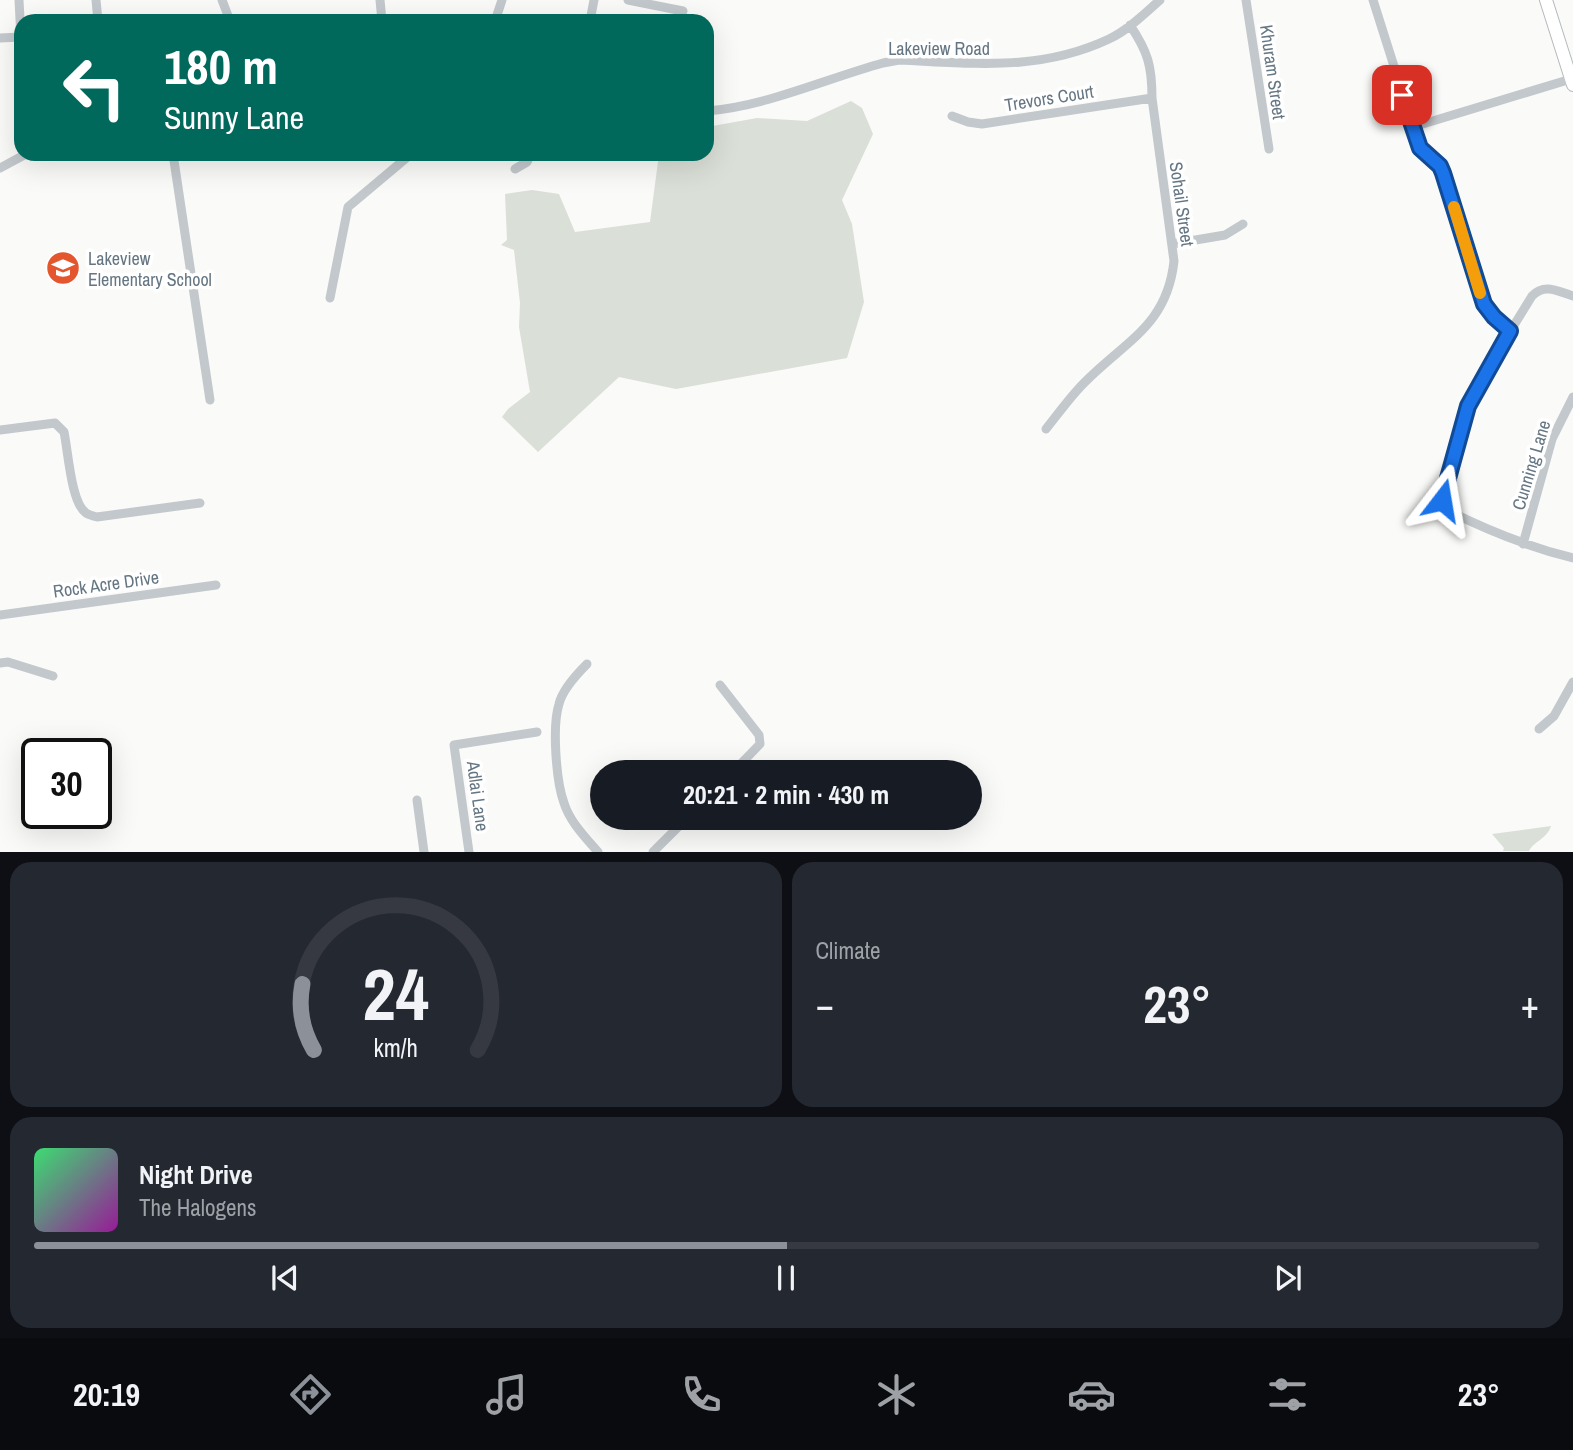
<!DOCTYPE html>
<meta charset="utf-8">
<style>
:root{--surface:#171b24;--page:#242831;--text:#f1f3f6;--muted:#9ea1a6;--line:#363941;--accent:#8c9099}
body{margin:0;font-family:"Archivo Narrow",sans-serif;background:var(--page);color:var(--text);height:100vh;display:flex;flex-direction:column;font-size:26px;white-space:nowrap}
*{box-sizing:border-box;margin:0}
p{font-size:23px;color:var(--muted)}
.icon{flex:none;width:38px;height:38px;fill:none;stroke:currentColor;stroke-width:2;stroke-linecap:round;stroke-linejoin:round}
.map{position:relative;height:852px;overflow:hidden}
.details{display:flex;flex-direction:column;gap:10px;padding:10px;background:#0d0f14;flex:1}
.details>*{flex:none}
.banner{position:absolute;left:14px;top:14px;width:700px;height:147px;border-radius:21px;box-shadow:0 7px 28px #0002;background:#00695c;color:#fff;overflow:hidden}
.speed{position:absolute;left:21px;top:738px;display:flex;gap:14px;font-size:35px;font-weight:700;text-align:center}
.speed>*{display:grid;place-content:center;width:91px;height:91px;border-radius:50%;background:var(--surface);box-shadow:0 7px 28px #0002;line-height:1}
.speed .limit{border:4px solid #111;border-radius:10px;background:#fff;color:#111}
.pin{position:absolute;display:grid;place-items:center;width:60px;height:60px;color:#fff;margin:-30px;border-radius:14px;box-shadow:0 4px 10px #0006}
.me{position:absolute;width:77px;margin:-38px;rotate:14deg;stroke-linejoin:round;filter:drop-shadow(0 0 5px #0008)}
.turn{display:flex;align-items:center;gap:24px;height:147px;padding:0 35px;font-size:32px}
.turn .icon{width:91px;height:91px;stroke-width:2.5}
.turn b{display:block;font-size:49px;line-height:60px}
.big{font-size:52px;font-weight:800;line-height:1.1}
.details .tile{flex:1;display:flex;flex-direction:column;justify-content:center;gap:10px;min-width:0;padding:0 24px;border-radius:21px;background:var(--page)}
.details .dial{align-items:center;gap:0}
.dial svg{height:182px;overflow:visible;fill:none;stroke:var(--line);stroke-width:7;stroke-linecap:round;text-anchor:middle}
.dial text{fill:var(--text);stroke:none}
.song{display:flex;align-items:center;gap:21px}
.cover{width:84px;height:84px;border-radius:10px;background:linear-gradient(135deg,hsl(140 70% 55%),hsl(300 70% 35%))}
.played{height:7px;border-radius:4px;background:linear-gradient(90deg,var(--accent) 50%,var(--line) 50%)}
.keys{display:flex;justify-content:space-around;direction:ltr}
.heat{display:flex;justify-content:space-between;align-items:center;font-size:38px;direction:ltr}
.details .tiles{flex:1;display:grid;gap:10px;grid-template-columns:1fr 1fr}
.tile:last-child{grid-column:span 2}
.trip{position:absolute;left:590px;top:760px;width:392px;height:70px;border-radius:35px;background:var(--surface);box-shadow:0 7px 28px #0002;font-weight:800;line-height:70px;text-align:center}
.tabs{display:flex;height:112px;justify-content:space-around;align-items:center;background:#090b0e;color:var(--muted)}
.tabs .icon{width:49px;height:49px}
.tabs .on{color:var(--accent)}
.tabs b{font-size:32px;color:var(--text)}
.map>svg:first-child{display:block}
.grass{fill:#dadfd7}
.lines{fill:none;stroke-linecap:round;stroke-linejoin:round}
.major-casing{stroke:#b5babe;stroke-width:14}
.minor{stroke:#c3c8cc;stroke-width:9}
.major{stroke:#fff;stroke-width:12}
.route-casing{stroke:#114b97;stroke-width:18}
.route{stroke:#1a73e8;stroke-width:12}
.slow{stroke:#f59e0b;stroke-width:12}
.labels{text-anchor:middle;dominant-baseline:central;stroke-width:7;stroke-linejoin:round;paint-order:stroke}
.street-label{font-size:18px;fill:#657683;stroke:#fff}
.poi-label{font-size:18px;fill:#657683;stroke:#fff;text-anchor:start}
</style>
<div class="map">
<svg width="1573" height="852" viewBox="0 0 1573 852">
<rect width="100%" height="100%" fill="#fafaf8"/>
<path class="grass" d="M851,101L862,108L873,134L842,200L852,224L864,302L847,358L676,389L619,377L538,452L502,417L508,409L530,392L519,327L520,303L514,250L501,245L507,240L505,194L532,190L559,194L575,232L650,222L659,154H707V127L757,118L807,121Z
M1551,826C1547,839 1534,841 1529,851H1503L1504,848L1492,834Z"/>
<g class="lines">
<g class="major-casing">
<path id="major" d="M1546,0L1573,85"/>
</g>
<path class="minor" d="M19,0L21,38
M96,0L98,21
M222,0L230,21
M380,0L382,21
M628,0L683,11
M1246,0L1269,149
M1373,0L1419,145L1440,166L1445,177L1481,297L1488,311L1510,331
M495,21L502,0
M590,21L594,0
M0,38L21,37
M707,111C767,106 825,79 883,63L899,60C973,63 1039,72 1109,39C1128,30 1144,14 1160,0
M952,116L968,122L982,124L1152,98
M1413,127L1571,79
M173,154L210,400
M0,168L26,154
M515,169L527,162L531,154
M1172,244L1225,235L1243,224
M1573,296C1558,291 1544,283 1532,296L1484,374L1468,406L1442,498L1443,505L1449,511C1489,531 1529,547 1573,558
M330,298L348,207L411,154
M1046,429C1058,414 1070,397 1084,383C1125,341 1167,326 1174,261L1152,98C1152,66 1148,52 1130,25
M0,430L55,423L64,432C68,450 71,503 86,513C89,515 93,516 97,517L200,503
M1523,544L1552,439L1573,397
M0,615L216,585
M0,663L8,662L53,676
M587,664C577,674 562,691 559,704C552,726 556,781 564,803C570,822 585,837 598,852
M720,685L759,735L760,744L733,772
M1539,729L1554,716L1573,682
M417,800L424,852
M469,852L454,745L537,732
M653,852L688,817"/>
<use href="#major" class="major"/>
</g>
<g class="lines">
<g class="route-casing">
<path id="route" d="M1402,95L1420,148L1440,166L1443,173L1484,304L1494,317L1510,331L1468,406L1442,500"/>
</g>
<use href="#route" class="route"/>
<path class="slow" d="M1454,207L1480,293"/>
</g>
<defs>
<g id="school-disc" transform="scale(1.75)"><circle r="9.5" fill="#e4572e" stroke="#fff"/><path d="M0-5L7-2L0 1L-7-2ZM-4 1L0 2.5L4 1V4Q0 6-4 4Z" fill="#fff"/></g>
</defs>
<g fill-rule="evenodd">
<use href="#school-disc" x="63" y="268"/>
</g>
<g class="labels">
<g class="street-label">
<text x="939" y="48">Lakeview Road</text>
<text transform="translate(1273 72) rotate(82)">Khuram Street</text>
<text transform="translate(1049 98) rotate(-9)">Trevors Court</text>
<text transform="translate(1182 204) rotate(82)">Sohail Street</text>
<text transform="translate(1531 465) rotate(-73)">Cunning Lane</text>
<text transform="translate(106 584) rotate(-8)">Rock Acre Drive</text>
<text transform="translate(478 796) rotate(82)">Adlai Lane</text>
</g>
<g class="poi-label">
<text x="88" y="258">Lakeview<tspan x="88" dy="21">Elementary School</tspan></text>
</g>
</g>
</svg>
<div class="speed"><div class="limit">30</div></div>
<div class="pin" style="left:1402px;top:95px;background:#d93025"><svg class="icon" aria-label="arrive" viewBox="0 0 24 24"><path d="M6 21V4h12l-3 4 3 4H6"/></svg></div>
<svg class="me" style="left:1442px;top:500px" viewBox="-20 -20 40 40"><path d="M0-17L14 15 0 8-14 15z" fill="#1a73e8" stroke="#fff" stroke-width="4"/></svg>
<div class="trip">20:21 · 2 min · 430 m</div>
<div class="banner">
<div class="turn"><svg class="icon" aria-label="left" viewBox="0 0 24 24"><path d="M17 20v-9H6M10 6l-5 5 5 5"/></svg><div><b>180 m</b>Sunny Lane</div></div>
</div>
</div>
<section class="details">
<div class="tiles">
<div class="tile dial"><svg viewBox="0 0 100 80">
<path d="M14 69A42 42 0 1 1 86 69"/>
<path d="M14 69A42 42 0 0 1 9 40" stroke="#8c9099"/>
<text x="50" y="56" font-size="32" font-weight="700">24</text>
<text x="50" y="72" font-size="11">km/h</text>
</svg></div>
<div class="tile"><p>Climate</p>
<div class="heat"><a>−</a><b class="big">23°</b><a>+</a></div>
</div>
<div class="tile">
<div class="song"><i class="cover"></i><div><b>Night Drive</b><p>The Halogens</p></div></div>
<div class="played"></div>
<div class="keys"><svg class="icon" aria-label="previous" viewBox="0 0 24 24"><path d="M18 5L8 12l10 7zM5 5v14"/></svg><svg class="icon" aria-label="pause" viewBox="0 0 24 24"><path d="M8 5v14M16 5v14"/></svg><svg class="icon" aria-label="next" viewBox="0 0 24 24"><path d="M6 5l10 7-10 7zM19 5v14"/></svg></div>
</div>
</div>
</section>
<nav class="tabs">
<b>20:19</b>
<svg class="icon on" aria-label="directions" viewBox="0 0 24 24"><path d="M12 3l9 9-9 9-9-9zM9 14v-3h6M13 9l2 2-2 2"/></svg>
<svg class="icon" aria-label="music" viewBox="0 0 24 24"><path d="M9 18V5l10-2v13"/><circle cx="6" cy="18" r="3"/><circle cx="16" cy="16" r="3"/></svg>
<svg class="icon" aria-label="phone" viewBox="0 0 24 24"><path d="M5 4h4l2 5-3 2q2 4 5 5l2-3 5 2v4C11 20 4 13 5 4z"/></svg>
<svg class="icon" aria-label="climate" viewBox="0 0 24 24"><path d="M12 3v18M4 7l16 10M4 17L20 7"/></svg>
<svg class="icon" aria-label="car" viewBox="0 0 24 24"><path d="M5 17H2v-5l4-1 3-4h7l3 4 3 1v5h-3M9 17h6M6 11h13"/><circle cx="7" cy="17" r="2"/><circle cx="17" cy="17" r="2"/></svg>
<svg class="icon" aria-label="filters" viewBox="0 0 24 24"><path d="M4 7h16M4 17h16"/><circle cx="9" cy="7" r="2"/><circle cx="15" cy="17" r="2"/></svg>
<b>23°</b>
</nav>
